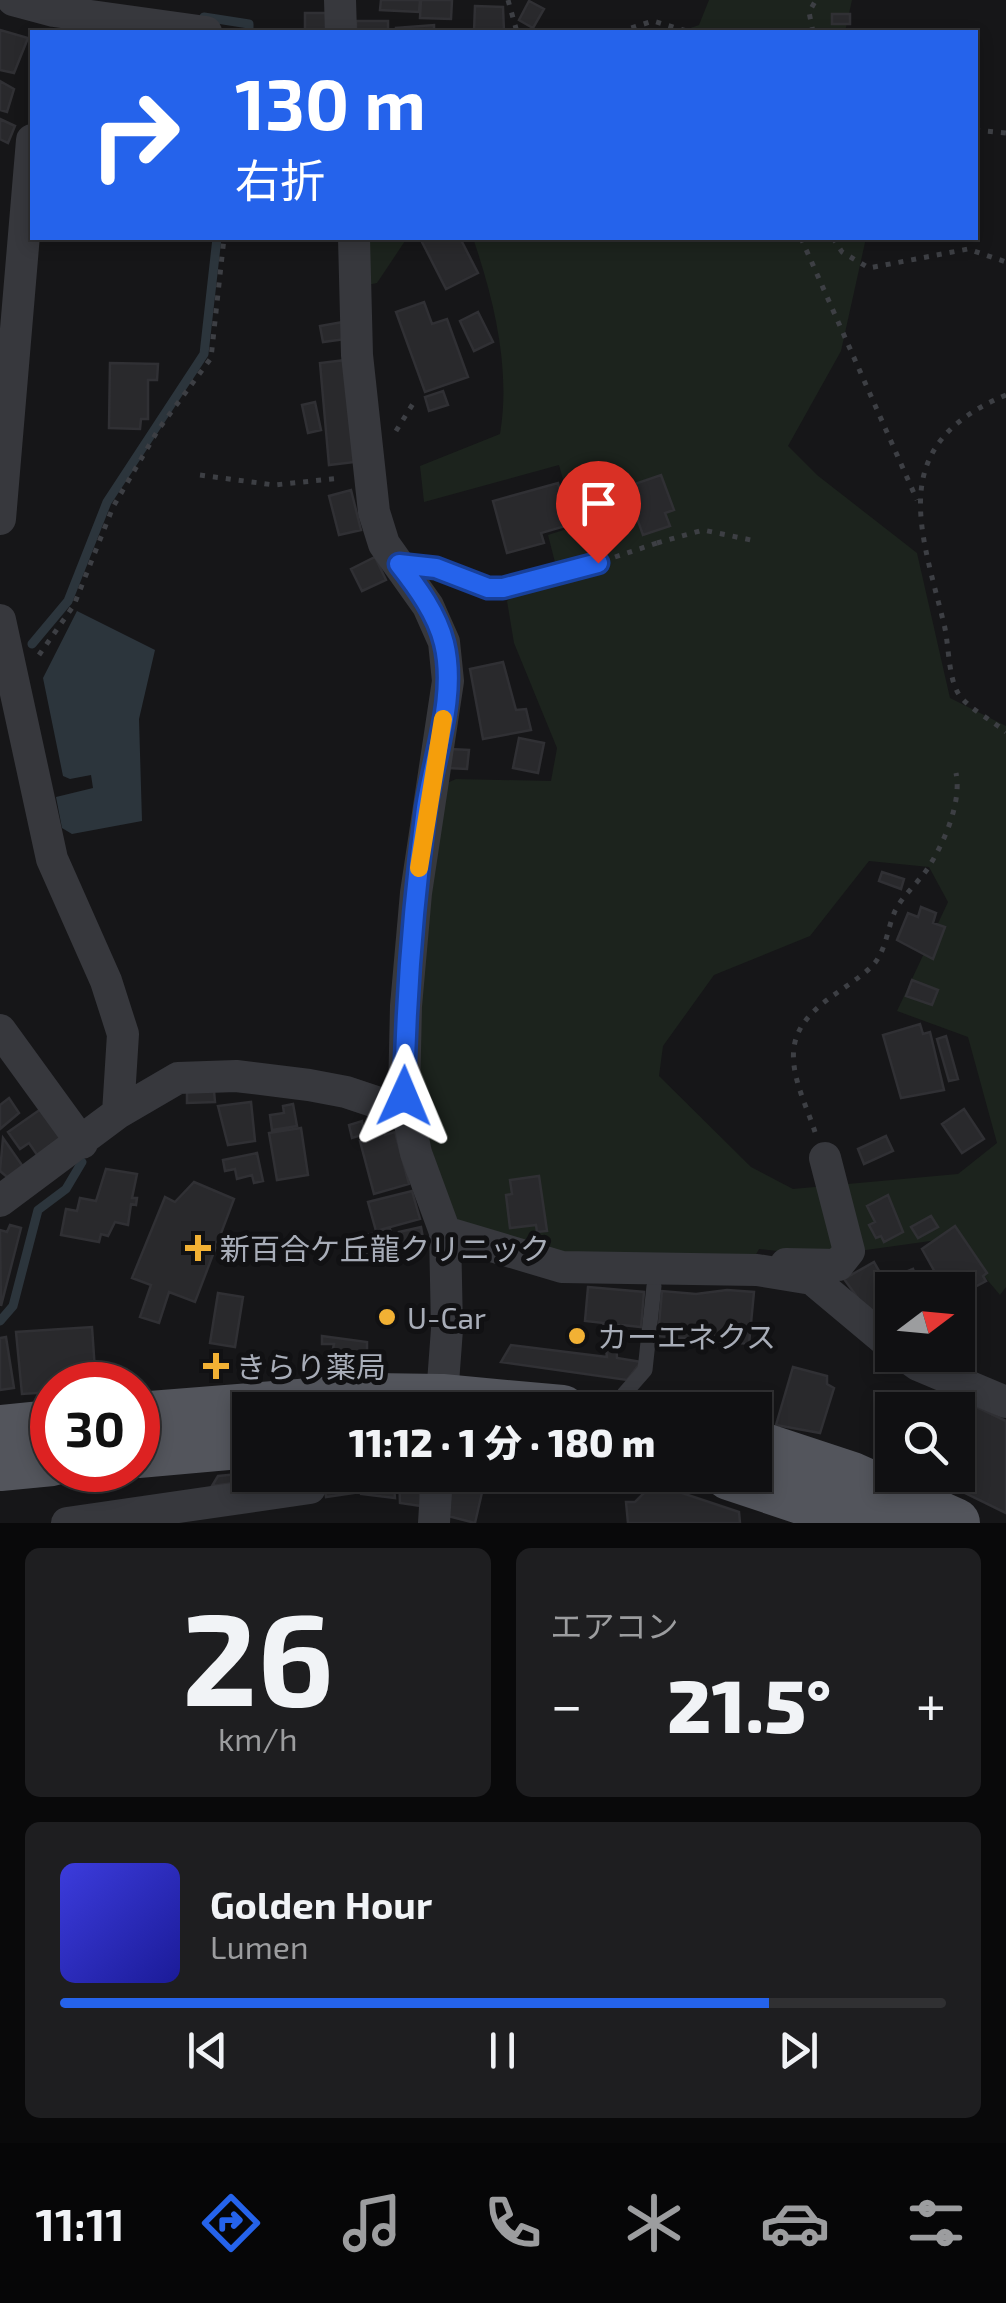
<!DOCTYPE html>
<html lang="ja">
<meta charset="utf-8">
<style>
:root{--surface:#101012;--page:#1e1e20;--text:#f1f3f6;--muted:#9c9d9f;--line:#303032;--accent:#2563eb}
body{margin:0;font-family:"Exo 2","Noto Sans JP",sans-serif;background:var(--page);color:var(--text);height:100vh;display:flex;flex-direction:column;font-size:38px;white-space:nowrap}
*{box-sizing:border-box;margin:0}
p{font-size:32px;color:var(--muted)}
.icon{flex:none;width:55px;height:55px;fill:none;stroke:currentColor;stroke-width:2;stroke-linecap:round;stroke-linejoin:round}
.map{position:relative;height:1523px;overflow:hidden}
.panel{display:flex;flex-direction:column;gap:25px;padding:25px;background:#09090a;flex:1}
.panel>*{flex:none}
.top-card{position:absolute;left:30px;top:30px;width:948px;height:210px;border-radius:0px;box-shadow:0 5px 15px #0003,0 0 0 2px var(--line);background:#2563eb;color:#fff;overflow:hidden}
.needle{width:65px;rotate:74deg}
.fabs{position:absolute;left:875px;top:1272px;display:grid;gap:20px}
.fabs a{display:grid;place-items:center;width:100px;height:100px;border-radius:0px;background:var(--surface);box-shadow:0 5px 15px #0003,0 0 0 2px var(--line);font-size:50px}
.speed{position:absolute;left:30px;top:1362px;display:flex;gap:20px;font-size:50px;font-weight:700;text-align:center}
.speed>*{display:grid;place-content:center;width:130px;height:130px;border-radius:50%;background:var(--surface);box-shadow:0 5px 15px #0003,0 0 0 2px var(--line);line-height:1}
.speed .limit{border:15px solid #d22;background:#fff;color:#111}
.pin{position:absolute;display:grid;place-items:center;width:85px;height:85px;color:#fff;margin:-102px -42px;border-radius:50% 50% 50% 0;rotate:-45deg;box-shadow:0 0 10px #0007}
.pin .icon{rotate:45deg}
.me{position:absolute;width:110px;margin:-55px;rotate:1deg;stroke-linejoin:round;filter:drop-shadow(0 0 8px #0008)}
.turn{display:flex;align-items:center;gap:35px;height:210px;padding:0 40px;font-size:45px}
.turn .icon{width:130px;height:130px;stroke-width:2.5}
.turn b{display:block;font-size:70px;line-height:85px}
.big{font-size:75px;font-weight:800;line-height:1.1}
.panel .tile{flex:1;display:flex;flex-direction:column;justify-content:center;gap:15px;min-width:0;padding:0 35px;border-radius:15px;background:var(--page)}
.panel .dial{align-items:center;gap:0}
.dial b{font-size:130px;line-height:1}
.song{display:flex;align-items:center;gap:30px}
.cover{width:120px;height:120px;border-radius:15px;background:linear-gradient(135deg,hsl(240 70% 55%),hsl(240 70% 35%))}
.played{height:10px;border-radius:5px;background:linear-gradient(90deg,var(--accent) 80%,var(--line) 80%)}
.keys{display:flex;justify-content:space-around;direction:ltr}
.heat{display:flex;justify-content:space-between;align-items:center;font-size:55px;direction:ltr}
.panel .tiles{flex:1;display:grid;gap:25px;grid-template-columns:1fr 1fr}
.tile:last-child{grid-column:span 2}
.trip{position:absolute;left:232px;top:1392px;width:540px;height:100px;border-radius:0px;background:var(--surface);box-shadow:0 5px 15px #0003,0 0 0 2px var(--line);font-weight:800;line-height:100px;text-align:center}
.dock{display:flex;height:160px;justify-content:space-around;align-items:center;background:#060607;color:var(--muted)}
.dock .icon{width:70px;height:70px}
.dock .active{color:var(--accent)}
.dock b{font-size:45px;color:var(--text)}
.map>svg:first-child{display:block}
.green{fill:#1c231d;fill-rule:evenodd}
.water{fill:#2c353c}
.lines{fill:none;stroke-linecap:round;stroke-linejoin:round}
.stream{stroke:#2c353c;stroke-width:9}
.building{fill:#29292c;stroke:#303034;stroke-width:2.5}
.path{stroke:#3d3f44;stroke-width:5;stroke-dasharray:5 8;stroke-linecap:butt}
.lane{stroke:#37383d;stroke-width:15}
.street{stroke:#37383d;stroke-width:32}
.primary{stroke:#53555c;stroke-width:50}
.route-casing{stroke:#184099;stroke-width:25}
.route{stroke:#2563eb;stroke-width:18}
.slow{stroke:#f59e0b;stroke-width:18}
.poi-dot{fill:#f2b134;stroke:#111113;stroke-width:4}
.labels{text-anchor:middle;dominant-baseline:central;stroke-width:10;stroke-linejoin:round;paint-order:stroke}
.poi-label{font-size:30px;fill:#a8adb8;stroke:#111113;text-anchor:start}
</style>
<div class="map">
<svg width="1006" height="1523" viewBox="0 0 1006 1523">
<rect width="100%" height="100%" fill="#161618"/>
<path class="green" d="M709,0H852L845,32H679L699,25Z
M362,238H407L377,283L362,286Z
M473,238H866L841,351L788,446L817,475L917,553L950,698L1006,726V1287L1000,1295L952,1238L823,1256L759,1249L752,1262L607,1264L458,1227L413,1096L438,787L456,779L551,781L557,748L514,643L507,601L521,589L559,578L548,535L576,526L559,465L424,502L420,466L500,434C511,369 494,300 473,238ZM869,861L929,867L948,902L897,1011L968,1037L997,1143L958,1174L793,1189L751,1167L659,1076L663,1046L714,975L810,936Z"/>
<path class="water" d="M77,611L155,650L139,719L142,821L72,834L62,828L56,797L93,788L91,775L70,779L63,776L43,678Z"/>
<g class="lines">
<path class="stream" d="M204,17L249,24V32
M32,644L68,601L107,502L204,354L217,238
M0,1321L13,1306L38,1210L66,1189L82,1162"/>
</g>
<path class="building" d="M381,0H420L419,12L380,10Z
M421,0H452L451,19L420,18Z
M529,1L544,9L533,28L519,20Z
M475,6L503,7L504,32H474Z
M305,13H326V32H305Z
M832,14H850V24H832Z
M356,21H388V32H356Z
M434,25V32H396V28Z
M0,30L28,38L14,73L0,70Z
M0,81L14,89L7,112L0,110Z
M0,119L15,126L8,143L0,139Z
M430,238H460L478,273L446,289L422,242Z
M424,302L432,324L447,319L468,377L425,392L396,312Z
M478,312L493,342L474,351L460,321Z
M343,322L346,339L323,342L320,326Z
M346,360L355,462L329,465L320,363Z
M110,363L158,364L157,380H148V419H141L140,429L109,428Z
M443,391L448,405L429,411L425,397Z
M315,402L321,430L308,433L302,405Z
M661,475L674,510L665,513L670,526L643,535L626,487Z
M558,483L569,525L541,533L544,543L507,553L493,501Z
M351,490L361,530L339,535L329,496Z
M375,557L386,580L362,591L351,569Z
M503,662L516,710L526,709L531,730L483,739L470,669Z
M519,738L544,743L538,773L513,768Z
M449,749L469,750L467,769L448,768Z
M882,872L904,879L901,889L879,881Z
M921,907L936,913L933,923L945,927L933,959L897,940L908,913L918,917Z
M912,980L938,990L932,1005L906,996Z
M920,1024L923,1034L930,1032L944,1090L901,1098L883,1035Z
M946,1036L958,1079L949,1081L937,1039Z
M187,1091H214L215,1102L187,1103Z
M9,1098L19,1113L0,1129V1105Z
M251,1102L255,1141L228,1145L218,1106Z
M293,1104L297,1126L272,1130L270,1115L284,1113L283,1106Z
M41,1109L61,1138L42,1162L29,1143L20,1149L8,1132Z
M964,1109L984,1139L962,1153L942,1124Z
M362,1121L363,1127L382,1122L385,1135L395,1132L409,1184L374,1194L360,1141L367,1139L365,1134L352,1138L349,1125Z
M301,1128L308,1175L277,1180L269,1133Z
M886,1136L893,1151L864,1164L858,1149Z
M3,1138L26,1171L12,1181L0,1171Z
M257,1153L263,1181L254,1183L252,1175L237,1179L235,1169L225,1171L223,1160Z
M106,1169L137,1174L132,1198H137L136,1205L131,1204L128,1225L115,1222L108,1236L101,1234L99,1242L61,1235L66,1209L77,1211L80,1198L96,1201Z
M539,1176L547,1231L537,1232L536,1225L510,1228L506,1195L512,1194L510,1180Z
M194,1182L234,1199L195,1302L169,1292L159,1323L140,1317L151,1285L132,1278L165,1197L175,1202Z
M412,1191L420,1219L376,1231L368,1202Z
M888,1195L903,1232L884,1242L881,1236L876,1238L869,1225L875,1222L867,1206Z
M931,1216L938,1227L918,1238L911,1227Z
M10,1225L21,1228L1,1306L0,1230L7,1232Z
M955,1226L987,1273L983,1276L986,1281L969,1290L967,1286L958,1292L945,1290L922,1249Z
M421,1227L423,1238L401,1243L399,1232Z
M390,1229L396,1249L354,1261L348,1240Z
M874,1262L892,1294V1304L871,1316L844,1279Z
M913,1269L921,1290H904L898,1275Z
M588,1287L644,1292L641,1327L585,1321Z
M727,1290L754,1292L749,1344L658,1336L662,1291L696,1294Z
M218,1293L243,1297L235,1347L210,1343Z
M603,1323L615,1324L617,1358L641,1362L627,1380L501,1362L511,1345L607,1357Z
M92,1327L96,1385H52V1392L22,1394L16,1332Z
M322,1336L367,1342V1369L329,1367L334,1344H322Z
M6,1337L14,1388L0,1390V1338Z
M793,1367L827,1376V1384L834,1388L820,1433L776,1425Z
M958,1398L1006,1421V1513L928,1475H958V1410H952Z
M887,1426H892V1458L879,1442Z
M250,1473L289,1475L212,1486L218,1476Z
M351,1475L354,1493L326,1497L323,1479Z
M359,1475H393L395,1498L361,1494Z
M399,1475H419L421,1506L400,1503Z
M453,1475H486L475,1523L448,1516Z
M670,1489L739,1512L740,1523H628L626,1502H635L644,1493Z"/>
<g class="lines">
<path class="path" d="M508,0L517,32
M619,32L653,21L690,32
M813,32L809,12L816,0
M975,130L1006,133
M801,238L917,500
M833,238L842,252L869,268L968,249L1006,262
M1006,395C886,445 920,527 944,624C949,644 948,676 958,693C966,707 993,721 1006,732
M396,431L414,402
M200,475L274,485L341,478
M657,543L703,530L751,540
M615,557L657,543L659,538
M39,655L74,605L113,507L158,430L211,358L224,238
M815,1132C806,1104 788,1071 795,1042C804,1006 846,991 871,967C886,953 887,929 895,911C903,895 918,883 928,868C944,843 962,802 956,773"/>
<path class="lane" d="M399,564L436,568L488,588H503L598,563
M621,1410L624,1394L645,1370L654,1286"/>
<path class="street" d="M13,0L54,11L206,32
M340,0L341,32
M354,238L357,355L374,512L384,544L428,606L444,642L448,681L416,893L406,1006L404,1096L416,1153L445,1232L447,1329L441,1410
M0,519L32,140
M0,620L52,859L106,981L123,1034L118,1113
M0,1030L82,1143
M0,1201L118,1113L178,1078L236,1076L309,1085L346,1092L406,1112
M445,1232L562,1267L757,1270L812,1279L892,1346
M786,1264L838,1265L849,1251L825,1158
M904,1355L918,1365L1006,1402
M67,1523L310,1488L308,1475
M434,1523L437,1475"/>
<path class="primary" d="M138,1417L373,1398L442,1399L562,1410
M0,1430L52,1425
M755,1445L852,1477L955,1523
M138,1453L250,1443
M0,1466L52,1461
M729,1475L872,1523"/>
</g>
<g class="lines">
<g class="route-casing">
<path id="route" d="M404,1096C406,999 413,904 426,808C434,755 457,696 444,643C437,614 417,587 399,564L436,568L488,588H503L598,563"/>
</g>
<use href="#route" class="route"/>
<path class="slow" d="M419,868L443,719"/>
</g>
<g class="poi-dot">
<path d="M193 1233h10v10h10v10h-10v10h-10v-10h-10v-10h10z"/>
<circle cx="387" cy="1317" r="10"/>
<circle cx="577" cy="1336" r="10"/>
<path d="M211 1351h10v10h10v10h-10v10h-10v-10h-10v-10h10z"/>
</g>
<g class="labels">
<g class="poi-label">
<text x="220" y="1248">新百合ケ丘龍クリニック</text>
<text x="407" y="1317">U-Car</text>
<text x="597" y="1336">カーエネクス</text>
<text x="236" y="1366">きらり薬局</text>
</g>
</g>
</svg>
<div class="fabs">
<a><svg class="needle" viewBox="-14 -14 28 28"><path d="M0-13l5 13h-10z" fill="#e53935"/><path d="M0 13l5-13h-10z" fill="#9c9d9f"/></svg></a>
<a><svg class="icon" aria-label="search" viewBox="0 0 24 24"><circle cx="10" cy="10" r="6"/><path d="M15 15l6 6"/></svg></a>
</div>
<div class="speed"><div class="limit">30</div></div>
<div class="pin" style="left:598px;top:563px;background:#d93025"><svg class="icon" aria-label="arrive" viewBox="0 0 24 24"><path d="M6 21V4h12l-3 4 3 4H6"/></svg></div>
<svg class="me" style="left:404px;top:1096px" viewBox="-20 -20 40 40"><path d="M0-17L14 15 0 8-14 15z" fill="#2563eb" stroke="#fff" stroke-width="4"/></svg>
<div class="trip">11:12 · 1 分 · 180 m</div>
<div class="top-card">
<div class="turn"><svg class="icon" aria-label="right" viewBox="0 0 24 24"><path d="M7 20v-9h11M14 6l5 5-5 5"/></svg><div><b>130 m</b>右折</div></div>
</div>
</div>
<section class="panel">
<div class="tiles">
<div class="tile dial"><b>26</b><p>km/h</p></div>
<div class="tile"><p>エアコン</p>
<div class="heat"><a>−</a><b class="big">21.5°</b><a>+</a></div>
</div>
<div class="tile">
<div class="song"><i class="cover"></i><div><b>Golden Hour</b><p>Lumen</p></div></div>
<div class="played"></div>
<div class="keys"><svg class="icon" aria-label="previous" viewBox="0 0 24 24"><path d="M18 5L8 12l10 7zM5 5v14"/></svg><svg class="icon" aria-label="pause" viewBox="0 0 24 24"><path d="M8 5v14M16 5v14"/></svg><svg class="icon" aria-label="next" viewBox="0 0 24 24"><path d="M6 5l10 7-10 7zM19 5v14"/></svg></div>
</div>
</div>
</section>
<nav class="dock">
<b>11:11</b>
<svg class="icon active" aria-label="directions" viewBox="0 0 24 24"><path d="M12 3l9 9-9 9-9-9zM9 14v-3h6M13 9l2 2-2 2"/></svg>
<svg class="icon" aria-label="music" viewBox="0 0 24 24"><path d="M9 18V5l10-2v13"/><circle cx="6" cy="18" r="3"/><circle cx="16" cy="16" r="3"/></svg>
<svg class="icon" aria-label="phone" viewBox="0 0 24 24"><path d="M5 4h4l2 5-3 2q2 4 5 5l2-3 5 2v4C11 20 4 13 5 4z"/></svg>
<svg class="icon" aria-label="climate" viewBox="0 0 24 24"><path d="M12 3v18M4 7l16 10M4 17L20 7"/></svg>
<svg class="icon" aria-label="car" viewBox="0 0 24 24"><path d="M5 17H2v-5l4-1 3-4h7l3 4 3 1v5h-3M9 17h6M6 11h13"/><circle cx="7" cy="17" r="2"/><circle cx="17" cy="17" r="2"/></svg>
<svg class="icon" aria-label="filters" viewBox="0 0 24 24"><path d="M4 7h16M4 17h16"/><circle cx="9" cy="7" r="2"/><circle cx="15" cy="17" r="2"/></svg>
</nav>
